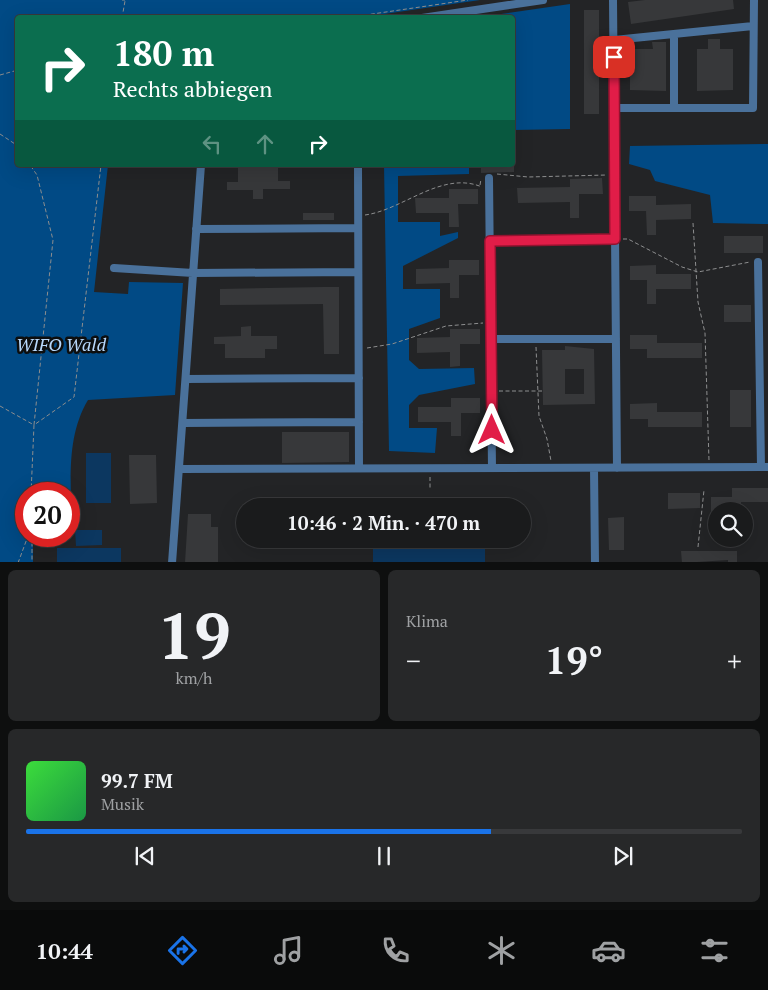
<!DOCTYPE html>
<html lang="de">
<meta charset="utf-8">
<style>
:root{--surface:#1a1b1c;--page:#272829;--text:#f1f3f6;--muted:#9fa1a3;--line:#38393b;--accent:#1a73e8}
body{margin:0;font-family:"PT Serif",serif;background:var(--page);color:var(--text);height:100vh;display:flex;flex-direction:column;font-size:19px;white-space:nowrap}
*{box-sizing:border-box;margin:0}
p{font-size:16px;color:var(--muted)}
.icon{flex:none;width:28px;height:28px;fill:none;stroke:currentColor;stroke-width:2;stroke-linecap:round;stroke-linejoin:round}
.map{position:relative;height:562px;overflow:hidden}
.details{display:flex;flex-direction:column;gap:8px;padding:8px;background:#0e0f0f;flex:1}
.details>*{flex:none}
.top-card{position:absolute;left:15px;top:15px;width:500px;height:152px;border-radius:5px;box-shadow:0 5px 20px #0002,0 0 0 1px var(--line);background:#0b6e4f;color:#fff;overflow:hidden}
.fabs{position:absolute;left:708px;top:502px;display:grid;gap:10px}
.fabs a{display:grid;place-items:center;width:45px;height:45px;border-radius:50%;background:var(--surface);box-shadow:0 5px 20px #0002,0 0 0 1px var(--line);font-size:25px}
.speed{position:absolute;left:15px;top:482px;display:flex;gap:10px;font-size:25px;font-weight:700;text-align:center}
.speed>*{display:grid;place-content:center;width:65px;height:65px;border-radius:50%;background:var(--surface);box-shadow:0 5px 20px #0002,0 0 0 1px var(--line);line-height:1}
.speed .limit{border:8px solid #d22;background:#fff;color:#111}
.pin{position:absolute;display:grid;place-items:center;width:42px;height:42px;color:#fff;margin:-21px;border-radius:10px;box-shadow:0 2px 8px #0006}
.me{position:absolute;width:55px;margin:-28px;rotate:0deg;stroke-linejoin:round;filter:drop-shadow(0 0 4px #0008)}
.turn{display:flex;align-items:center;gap:18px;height:105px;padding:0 15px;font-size:22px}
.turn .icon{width:65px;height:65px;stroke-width:2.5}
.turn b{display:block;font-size:35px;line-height:42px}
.lanes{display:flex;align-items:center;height:48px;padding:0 15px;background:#0003;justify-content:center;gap:25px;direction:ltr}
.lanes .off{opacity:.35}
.big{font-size:38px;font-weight:700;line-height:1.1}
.details .card{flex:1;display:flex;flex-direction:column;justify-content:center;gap:8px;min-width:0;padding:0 18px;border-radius:8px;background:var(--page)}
.details .dial{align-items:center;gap:0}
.dial b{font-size:65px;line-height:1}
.song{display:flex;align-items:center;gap:15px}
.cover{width:60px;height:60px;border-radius:8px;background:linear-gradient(135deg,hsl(120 70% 55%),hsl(140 70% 35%))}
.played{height:5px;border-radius:2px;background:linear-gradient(90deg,var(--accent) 65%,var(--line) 65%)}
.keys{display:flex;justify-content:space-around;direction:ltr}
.heat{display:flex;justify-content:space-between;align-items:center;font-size:28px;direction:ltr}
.details .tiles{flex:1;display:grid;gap:8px;grid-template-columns:1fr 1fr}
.card:last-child{grid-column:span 2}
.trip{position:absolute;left:236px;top:498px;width:295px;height:50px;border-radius:25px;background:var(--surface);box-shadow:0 5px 20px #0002,0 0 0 1px var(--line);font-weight:700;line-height:50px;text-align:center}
.dock{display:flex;height:80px;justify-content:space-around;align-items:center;background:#0a0b0b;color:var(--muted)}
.dock .icon{width:35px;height:35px}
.dock .current{color:var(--accent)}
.dock b{font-size:22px;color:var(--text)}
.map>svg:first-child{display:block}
.green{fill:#0c3760}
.forest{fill:#014a85}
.building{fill:#37383a;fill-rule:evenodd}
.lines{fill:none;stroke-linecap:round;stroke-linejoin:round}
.path{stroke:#8d8e8f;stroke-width:1;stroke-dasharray:4 2.5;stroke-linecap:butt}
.minor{stroke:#4a719b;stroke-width:8}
.route-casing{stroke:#92132f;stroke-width:12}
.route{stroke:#e11d48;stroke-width:9}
.labels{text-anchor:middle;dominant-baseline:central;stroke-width:5;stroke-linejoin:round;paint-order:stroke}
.park-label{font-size:18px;font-style:italic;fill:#b8d8fb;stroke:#0d0e0e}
</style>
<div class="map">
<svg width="768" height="563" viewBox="0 0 768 563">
<rect width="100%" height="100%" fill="#232426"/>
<path class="green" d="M86,453H111V503H86Z
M373,502H485V506H373Z
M75,530H102V545L76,546Z
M373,539H485V562H373Z
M57,548H121V562H57Z"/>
<path class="forest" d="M0,0H480L357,18H18V165H108L94,292L128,294L129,282L183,283L175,395L88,400C70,430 70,466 71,500H69V494H26V536H33V562H0Z
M570,4V129L513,130L512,18L480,17Z
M768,144V224L713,223L710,195L655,181L650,170L629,164L630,146Z
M384,165H469V174L398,176V222H440V236L458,232V238L403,266V289H440V318L409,329V360L419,369L474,368L475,384L419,395L409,405V428H437L435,453L389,451Z"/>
<path class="building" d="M645,0H733L734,9L631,24L628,2Z
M584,10H599V114H584Z
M708,39H720V49H733V90L697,91V49H708Z
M652,42H666V91L630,90V49H653Z
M481,165H514V172L481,173Z
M238,167H278V181H290V189H263V199H253V190H227V182H238Z
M602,178L603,194H579V218H570V202L518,203L517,188L570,187V179Z
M449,189H478V204H458L459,227H449V213H416L415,198H449Z
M629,196H656V205L691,204V219L656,220V235H647L646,211H629Z
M303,213H334V220H303Z
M724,236H763V253H724Z
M449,260H479V275H459V298H450V283L416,284V269L449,268Z
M656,265V274H691V289H656V304H647V280H630V266Z
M323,287H339V354H324L323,304L220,305V289Z
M724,305H751V322H724Z
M251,326V336H277V349H265V358H225V344H214V337L241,336V327Z
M450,329H480V344H460V366L450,367V352L417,353V338L450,337Z
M630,335H657V343H702V358H647V349H630Z
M565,346L594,349L595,404L543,405L542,350H565ZM565,369H584V394H565Z
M730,390H751V427H730Z
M451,398H480V413H461V436H451V422H418V407H451Z
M657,403V412H702V427H648V419H630V404Z
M282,432H349V462L282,463Z
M129,455H156L157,503L130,504Z
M732,488H768V502H741V511H711V497H732Z
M668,493H700V508L668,509Z
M188,514H211V527H218V562L185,563Z
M624,517V550H609L608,518Z
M681,551H737V563H728V560L682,563Z"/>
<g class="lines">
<path class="path" d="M122,0H125
M122,18L125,1
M345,18L468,0
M0,75L18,70
M0,134L18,146
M497,174L528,177L607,175
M480,185L481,179
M365,215C403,210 442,170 482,187
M693,223L698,302L705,333L709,461
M623,239H628L682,267L698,272L750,262
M536,347L539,416L547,439L551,461
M367,348L392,344L446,326L483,323
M499,391H543
M0,406L34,425L53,240L37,175L30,165
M430,477V489
M31,494L34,425L74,397L101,165
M32,536V563
M698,547L704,490
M18,563L28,536"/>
<path class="minor" d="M613,0L617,468
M422,18L543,0
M674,34V108
M614,40L753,26
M614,108H753L754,0
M358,165L359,468
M489,178L492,468
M196,229L358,228
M490,241L615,239
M758,262L761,467
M114,268L193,273L358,272
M491,339H616
M186,379L359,378
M183,423L359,422
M594,468L595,563
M180,469L768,467
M172,563L201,165"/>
</g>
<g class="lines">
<g class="route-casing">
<path id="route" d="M492,430L490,241L615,239L614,57"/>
</g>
<use href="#route" class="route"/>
</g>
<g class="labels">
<g class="park-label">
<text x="61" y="344">WIFO Wald</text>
</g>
</g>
</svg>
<div class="fabs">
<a><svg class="icon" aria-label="search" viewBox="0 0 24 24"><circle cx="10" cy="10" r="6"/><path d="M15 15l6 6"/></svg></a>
</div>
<div class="speed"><div class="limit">20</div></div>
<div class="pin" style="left:614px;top:57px;background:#d93025"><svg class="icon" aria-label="arrive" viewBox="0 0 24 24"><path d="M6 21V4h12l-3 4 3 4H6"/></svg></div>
<svg class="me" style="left:492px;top:430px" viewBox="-20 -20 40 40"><path d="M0-17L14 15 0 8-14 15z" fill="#e11d48" stroke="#fff" stroke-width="4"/></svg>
<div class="trip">10:46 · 2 Min. · 470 m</div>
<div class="top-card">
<div class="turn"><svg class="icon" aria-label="right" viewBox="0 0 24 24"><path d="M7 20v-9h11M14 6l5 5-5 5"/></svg><div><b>180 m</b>Rechts abbiegen</div></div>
<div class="lanes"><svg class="icon off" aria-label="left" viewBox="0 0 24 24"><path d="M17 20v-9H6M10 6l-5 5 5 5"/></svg><svg class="icon off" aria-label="ahead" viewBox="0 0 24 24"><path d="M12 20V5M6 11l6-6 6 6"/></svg><svg class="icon" aria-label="right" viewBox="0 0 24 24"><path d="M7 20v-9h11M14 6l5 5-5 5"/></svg></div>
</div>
</div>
<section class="details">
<div class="tiles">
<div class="card dial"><b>19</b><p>km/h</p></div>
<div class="card"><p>Klima</p>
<div class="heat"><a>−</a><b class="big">19°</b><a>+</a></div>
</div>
<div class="card">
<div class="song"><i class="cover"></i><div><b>99.7 FM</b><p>Musik</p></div></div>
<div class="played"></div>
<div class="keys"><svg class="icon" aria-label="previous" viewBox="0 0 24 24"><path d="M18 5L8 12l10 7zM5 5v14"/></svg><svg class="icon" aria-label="pause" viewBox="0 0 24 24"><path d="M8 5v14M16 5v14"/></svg><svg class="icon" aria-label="next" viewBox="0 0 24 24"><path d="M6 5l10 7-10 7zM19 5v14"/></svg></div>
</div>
</div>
</section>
<nav class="dock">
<b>10:44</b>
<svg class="icon current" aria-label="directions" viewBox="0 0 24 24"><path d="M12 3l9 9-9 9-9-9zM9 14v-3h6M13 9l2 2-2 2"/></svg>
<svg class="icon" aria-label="music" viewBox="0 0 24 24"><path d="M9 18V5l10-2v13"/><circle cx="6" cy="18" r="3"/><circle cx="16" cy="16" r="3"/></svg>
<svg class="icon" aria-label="phone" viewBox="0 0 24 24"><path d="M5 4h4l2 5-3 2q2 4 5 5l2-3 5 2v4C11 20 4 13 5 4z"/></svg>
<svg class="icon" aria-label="climate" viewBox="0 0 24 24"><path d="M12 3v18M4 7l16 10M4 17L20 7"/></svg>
<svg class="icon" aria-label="car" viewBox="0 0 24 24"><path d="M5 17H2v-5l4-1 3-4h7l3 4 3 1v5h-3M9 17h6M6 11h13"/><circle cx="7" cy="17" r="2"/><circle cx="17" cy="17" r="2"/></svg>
<svg class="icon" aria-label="filters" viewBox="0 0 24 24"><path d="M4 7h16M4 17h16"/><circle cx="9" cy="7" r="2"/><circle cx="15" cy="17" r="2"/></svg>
</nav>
